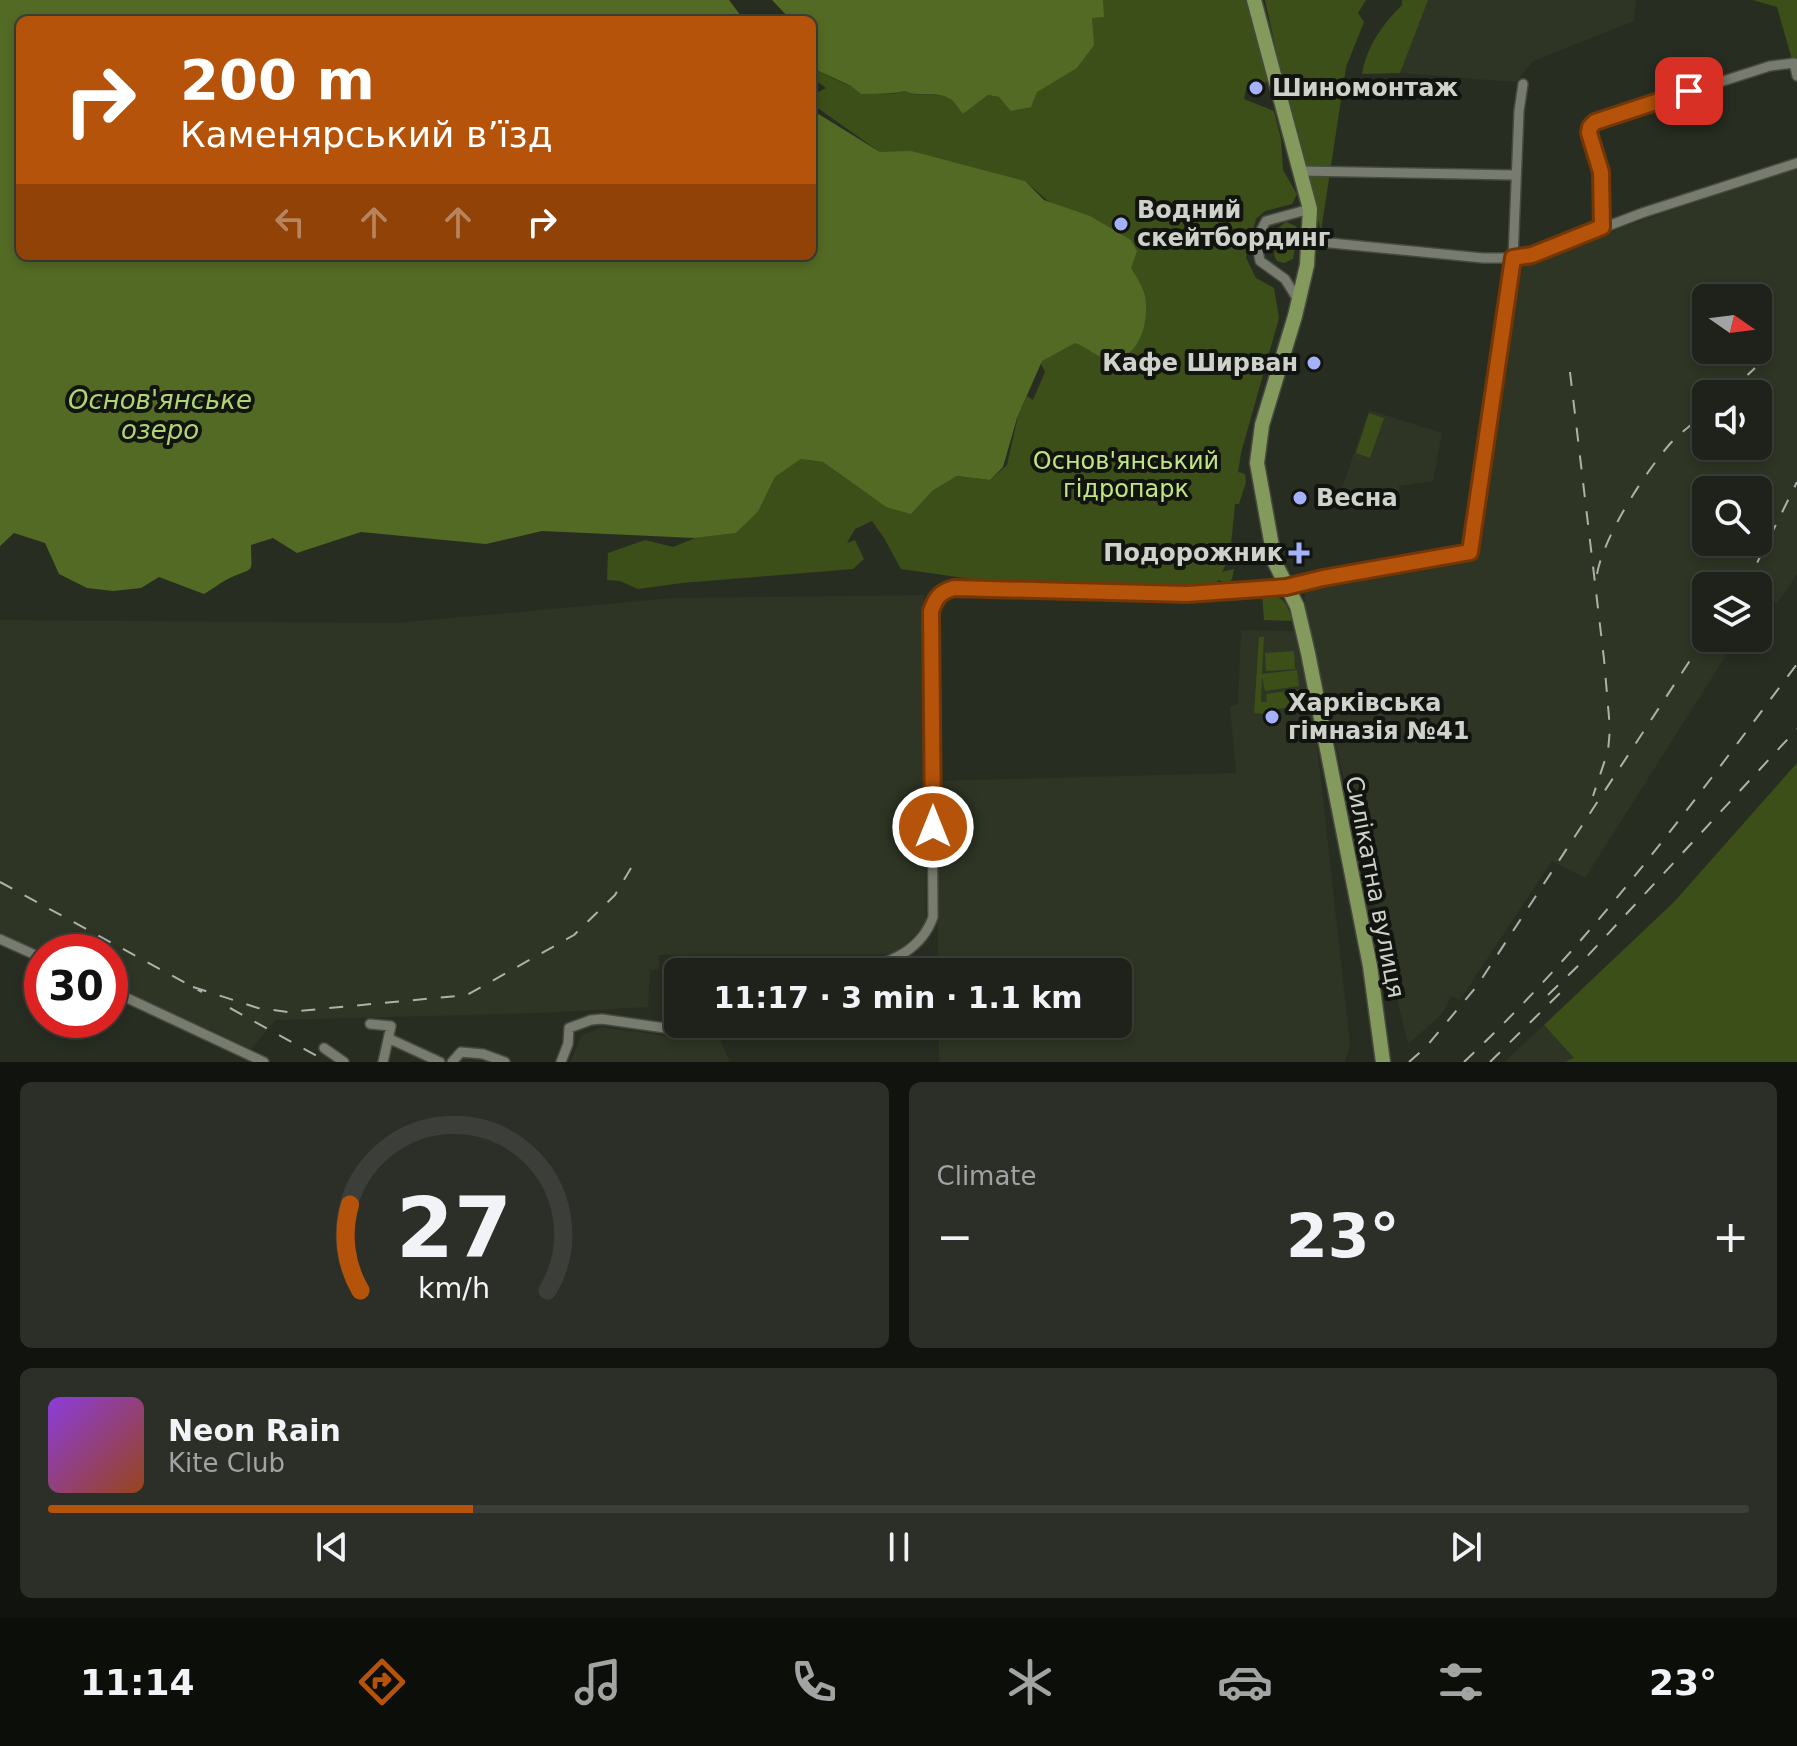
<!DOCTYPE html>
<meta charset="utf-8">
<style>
:root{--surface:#1e221a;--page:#2b2f27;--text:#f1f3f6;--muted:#a1a4a2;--line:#3c3f39;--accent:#b45309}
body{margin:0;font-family:"DejaVu Sans",sans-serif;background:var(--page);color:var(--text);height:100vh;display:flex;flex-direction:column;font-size:30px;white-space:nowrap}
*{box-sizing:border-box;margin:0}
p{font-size:26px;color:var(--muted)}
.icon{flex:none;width:44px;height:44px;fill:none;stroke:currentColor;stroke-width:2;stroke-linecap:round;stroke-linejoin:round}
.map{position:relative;height:1062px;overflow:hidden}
.sheet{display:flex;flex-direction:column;gap:20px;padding:20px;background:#10130e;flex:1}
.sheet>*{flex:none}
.banner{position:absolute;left:16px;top:16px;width:800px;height:244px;border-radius:12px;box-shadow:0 4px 12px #0003,0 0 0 2px var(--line);background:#b45309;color:#fff;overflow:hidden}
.needle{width:52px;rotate:104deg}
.fabs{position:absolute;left:1692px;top:284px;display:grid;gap:16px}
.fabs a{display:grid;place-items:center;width:80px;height:80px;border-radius:12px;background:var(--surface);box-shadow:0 4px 12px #0003,0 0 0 2px var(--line);font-size:40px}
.speed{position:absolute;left:24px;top:934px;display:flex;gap:16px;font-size:40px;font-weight:700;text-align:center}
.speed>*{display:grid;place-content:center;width:104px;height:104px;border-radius:50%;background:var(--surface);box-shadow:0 4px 12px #0003,0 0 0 2px var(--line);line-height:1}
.speed .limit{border:12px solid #d22;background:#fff;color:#111}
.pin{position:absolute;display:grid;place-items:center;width:68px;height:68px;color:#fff;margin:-34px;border-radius:16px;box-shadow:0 4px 12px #0006}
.me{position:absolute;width:88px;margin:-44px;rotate:0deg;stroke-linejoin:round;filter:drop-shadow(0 0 6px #0008)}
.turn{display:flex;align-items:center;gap:28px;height:168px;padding:0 32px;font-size:36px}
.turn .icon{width:104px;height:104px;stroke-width:2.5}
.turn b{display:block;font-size:56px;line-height:68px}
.lanes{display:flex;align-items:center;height:76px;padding:0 32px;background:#0003;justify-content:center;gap:40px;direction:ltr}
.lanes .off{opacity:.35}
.big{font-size:60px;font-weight:800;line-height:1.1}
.sheet .tile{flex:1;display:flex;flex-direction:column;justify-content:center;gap:12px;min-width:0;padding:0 28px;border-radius:12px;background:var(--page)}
.sheet .dial{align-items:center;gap:0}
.dial svg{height:208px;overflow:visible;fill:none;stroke:var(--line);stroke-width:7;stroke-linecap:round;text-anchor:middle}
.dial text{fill:var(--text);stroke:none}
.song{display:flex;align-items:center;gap:24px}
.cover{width:96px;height:96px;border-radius:12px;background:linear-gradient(135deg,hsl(270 70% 55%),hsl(20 70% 35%))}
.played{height:8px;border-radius:4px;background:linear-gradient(90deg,var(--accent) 25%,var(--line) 25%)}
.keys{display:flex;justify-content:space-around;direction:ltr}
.heat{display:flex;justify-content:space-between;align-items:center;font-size:44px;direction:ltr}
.sheet .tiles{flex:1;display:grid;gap:20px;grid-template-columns:1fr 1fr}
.tile:last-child{grid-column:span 2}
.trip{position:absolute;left:664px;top:958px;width:468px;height:80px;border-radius:12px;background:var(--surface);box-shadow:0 4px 12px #0003,0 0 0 2px var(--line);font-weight:800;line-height:80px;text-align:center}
.menu{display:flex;height:128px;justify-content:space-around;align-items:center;background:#0c0e0a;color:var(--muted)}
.menu .icon{width:56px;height:56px}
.menu .on{color:var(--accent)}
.menu b{font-size:36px;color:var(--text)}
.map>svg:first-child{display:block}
.built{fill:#2e3524;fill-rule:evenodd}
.green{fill:#3d4f18}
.water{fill:#536a24}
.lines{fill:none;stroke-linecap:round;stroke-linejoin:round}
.minor-casing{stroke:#464a41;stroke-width:12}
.primary-casing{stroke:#464a41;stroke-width:17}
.minor{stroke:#777c6f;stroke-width:9}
.primary{stroke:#849a5c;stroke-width:14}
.rail{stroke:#adb1a9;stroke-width:2;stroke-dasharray:14 14;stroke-linecap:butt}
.route-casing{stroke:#753606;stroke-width:20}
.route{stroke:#b45309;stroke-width:14}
.poi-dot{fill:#a4b2fc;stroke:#12140f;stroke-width:3}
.labels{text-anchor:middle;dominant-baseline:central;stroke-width:8;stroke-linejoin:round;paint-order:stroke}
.poi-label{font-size:24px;font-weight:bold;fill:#cfd2cb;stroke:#12140f;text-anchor:start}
.park-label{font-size:24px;fill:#c2e584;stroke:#12140f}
.street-label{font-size:24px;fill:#cfd2cb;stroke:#12140f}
.water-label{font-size:26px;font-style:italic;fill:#b1d474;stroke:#12140f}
</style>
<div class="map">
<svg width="1797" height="1062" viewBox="0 0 1797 1062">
<rect width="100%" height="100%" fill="#282d22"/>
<path class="built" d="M1428,0H1636L1634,21L1533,61L1516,82L1400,73L1409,37Z
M1797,168V574L1777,604L1766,593L1758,605V586H1706V638H1737L1585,878L1552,861L1460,1000L1451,997L1441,1015L1408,1044L1307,625L1304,585L1474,560L1473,551L1478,546L1517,263ZM1706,298H1758V350H1706ZM1706,394H1758V446H1706ZM1706,490H1758V542H1706Z
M1369,410L1442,433L1433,481L1399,486L1400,503L1342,501L1341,491Z
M924,595L926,925L894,954L659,955V969L650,970L648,1007L540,1013L276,1020L251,1049L110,983V952H44L0,932V620L396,623L673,598Z
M1241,630L1294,631L1315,726L1350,1045L1345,1062H939V1024H1118V972H938L937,781L1236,773L1230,707L1238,704Z
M1544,1025L1575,1058L1572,1062H1504Z
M602,1027L692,1040L718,1035L730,1062H570L581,1036Z"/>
<path class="green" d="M1102,0H1246L1268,82L1247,85L1244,99L1274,111L1281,139L1283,170L1297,194L1292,204L1265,211L1256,219L1246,258L1256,278L1274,288L1279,318L1241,453L1238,472L1245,474L1246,482L1239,504H1235L1231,545L1236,547L1238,552L1230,556L1222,572L1234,569L1232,579L1228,583L1218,580L1215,585L1172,587L1033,581L1006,584L901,569L884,538L872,521L855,529L847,543L855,540L864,559L853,569L682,583L638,589L620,581L607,580L608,553L645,540L673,547L695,538L736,533L758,512L775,477L801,459L823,462L886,507L932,491L957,476L990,480L1007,465L1018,416L1027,396L1033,400L1045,372L1040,362C1050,357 1063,345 1074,343C1090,340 1091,367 1126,355L1131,240L1048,201L1025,181L880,152L812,104V91L816,93L826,88L812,78V68C841,82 873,101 905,91C919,99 936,90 950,99C955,102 959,110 963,114L988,95L999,97L1091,17Z
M1265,0H1366L1358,13L1364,22L1346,67L1321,231L1291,118Z
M1402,0H1428L1400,73L1362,74C1367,46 1382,25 1402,5Z
M1753,0H1797V77L1777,7Z
M1286,222L1296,226L1298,232L1293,259L1284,263L1277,261L1274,255L1278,228Z
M1369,413L1384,418L1370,458L1356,453Z
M1262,595C1282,594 1288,602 1292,621L1264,620Z
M1259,637H1264L1262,674L1297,670L1299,686L1265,691L1262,677L1261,702H1267L1266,694L1300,689L1302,706L1267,710L1266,714L1254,713Z
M1294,651L1295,669L1266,671L1265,653Z
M1797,763V1062H1565L1574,1058L1544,1025L1674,902Z"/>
<path class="water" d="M0,0H729L744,20H20V256H812V110L880,152L911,151L1025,181L1044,200L1090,216L1131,240L1137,251L1131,268C1136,276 1143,287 1145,296C1149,318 1142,355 1115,359C1098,361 1089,347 1075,343L1042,361L1017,418L1003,467L990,480L957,476L932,491L911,514L886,507L823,462L801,459L775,477L758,512L736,533L695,538L542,531L486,544L361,532L297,553L273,538L251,545C251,573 256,567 232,577C222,581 213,589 204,594L159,577L141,588L113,591L87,588L59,574L45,543L14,533L0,546Z
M772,0H1103L1104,17L1092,18L1094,45L1077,68L1037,92L1031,107L1011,111L999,97L988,95L963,114C959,110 955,102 950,99C936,90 919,98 905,91C890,95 877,93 861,94L851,86L812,68V20H791Z"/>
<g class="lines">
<g class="minor-casing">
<path id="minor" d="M1302,171L1515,175
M1602,227L1601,172L1589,133L1595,122L1770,66L1794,63L1797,76
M1310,241L1483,258H1513L1532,255L1642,213L1797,163
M1298,300L1285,279L1260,261L1256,240L1266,221L1310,209
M0,939L42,958
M860,972C891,961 921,951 933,917L931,611C936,597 940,592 954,588L1187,594L1286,587L1323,578L1470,552L1513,258L1519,111L1523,84
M110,990L264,1062
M370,1024L391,1026L383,1062
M390,1039L440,1062
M324,1048L344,1062
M452,1062L461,1052L483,1054L505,1062
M561,1062L568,1044L569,1028L591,1020L602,1019L686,1031L716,1024"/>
</g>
<g class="primary-casing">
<path id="primary" d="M1254,0L1310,209L1307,265L1295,316L1262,425L1257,463L1275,563L1297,606L1308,653L1370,966L1383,1062"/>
</g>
<use href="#minor" class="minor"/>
<use href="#primary" class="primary"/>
<path class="rail" d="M1570,372L1604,659L1610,729L1608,751L1593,796
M1727,394L1755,368
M1597,574C1604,536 1644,474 1669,445C1680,433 1694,423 1706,412
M1742,586L1757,563L1797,482
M0,882L202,992
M193,987L258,1008L288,1012L467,995L574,935L615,895L631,868
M1548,995L1582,962L1797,729
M230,1008L328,1062
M1409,1062L1426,1047L1477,986L1706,636
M1464,1062C1593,941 1691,805 1797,664
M1490,1062L1561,992"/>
</g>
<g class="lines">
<g class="route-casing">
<path id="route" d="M933,827L931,611C936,597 940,592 954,588L1187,594L1259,589L1286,587L1323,578L1470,552L1513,258L1532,255L1602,227L1601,172L1589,133L1590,127L1595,122L1689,91"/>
</g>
<use href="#route" class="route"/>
</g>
<g class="poi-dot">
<circle cx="1256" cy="88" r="8"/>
<circle cx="1121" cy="224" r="8"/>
<circle cx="1314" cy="363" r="8"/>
<circle cx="1300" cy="498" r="8"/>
<path d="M1295 541h8v8h8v8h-8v8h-8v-8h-8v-8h8z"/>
<circle cx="1272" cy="717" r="8"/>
</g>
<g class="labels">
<g class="poi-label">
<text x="1272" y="88">Шиномонтаж</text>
<text x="1137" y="210">Водний<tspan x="1137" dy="28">скейтбординг</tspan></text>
<text x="1298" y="363" text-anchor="end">Кафе Ширван</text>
<text x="1316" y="498">Весна</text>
<text x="1283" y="553" text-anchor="end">Подорожник</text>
<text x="1288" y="703">Харківська<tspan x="1288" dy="28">гімназія №41</tspan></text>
</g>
<g class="park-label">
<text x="1126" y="461">Основ'янський<tspan x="1126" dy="28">гідропарк</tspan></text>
</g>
<g class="street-label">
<text transform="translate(1375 887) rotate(79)">Силікатна вулиця</text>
</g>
<g class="water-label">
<text x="160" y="400">Основ'янське<tspan x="160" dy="30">озеро</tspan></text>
</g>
</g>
</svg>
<div class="fabs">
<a><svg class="needle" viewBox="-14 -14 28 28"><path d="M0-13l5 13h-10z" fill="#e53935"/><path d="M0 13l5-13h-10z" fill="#a1a4a2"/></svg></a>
<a><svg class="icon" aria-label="sound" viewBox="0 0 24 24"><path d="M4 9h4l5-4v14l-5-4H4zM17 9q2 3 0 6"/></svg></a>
<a><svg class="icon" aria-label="search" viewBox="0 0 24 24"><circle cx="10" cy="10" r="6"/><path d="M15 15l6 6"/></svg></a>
<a><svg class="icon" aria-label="layers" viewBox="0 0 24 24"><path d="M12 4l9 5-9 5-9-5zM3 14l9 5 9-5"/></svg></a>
</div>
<div class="speed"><div class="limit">30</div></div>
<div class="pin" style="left:1689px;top:91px;background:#d93025"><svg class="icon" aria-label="arrive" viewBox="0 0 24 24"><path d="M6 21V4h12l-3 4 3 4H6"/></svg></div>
<svg class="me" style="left:933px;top:827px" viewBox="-20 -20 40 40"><circle r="17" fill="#b45309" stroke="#fff" stroke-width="3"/><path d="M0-11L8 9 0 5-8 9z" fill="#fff"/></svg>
<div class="trip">11:17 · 3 min · 1.1 km</div>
<div class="banner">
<div class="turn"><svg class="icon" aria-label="right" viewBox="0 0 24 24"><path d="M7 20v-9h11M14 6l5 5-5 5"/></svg><div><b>200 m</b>Каменярський в’їзд</div></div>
<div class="lanes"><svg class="icon off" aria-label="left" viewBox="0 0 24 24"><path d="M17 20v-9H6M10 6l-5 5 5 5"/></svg><svg class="icon off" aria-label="ahead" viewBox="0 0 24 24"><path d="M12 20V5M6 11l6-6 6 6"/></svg><svg class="icon off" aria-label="ahead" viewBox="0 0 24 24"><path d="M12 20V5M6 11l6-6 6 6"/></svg><svg class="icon" aria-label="right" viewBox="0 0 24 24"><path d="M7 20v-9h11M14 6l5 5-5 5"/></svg></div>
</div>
</div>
<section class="sheet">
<div class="tiles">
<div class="tile dial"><svg viewBox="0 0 100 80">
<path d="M14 69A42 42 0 1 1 86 69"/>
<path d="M14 69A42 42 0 0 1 10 36" stroke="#b45309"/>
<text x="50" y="56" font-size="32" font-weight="700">27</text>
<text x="50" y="72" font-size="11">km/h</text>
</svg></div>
<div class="tile"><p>Climate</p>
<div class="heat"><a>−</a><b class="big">23°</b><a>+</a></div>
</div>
<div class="tile">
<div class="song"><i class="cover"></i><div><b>Neon Rain</b><p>Kite Club</p></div></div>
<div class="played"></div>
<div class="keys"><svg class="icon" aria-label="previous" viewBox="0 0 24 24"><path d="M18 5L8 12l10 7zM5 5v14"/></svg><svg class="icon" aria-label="pause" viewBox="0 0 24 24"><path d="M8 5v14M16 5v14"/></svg><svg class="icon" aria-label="next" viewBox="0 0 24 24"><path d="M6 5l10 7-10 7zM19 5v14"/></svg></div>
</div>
</div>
</section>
<nav class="menu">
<b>11:14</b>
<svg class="icon on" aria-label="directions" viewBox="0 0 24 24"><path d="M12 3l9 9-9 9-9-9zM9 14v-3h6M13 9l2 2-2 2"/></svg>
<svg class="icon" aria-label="music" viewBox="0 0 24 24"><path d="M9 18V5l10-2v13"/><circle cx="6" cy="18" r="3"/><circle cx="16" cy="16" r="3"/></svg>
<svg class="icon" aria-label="phone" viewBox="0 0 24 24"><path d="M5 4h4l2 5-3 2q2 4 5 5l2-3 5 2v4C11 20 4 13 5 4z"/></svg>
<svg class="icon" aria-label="climate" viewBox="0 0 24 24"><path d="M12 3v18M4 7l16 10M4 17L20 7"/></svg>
<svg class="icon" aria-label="car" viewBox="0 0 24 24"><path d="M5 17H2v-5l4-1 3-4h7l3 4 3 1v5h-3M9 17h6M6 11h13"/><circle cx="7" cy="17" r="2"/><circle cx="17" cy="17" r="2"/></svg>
<svg class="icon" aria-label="filters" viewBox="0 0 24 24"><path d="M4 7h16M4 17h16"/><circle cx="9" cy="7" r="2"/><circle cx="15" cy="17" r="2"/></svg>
<b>23°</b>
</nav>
